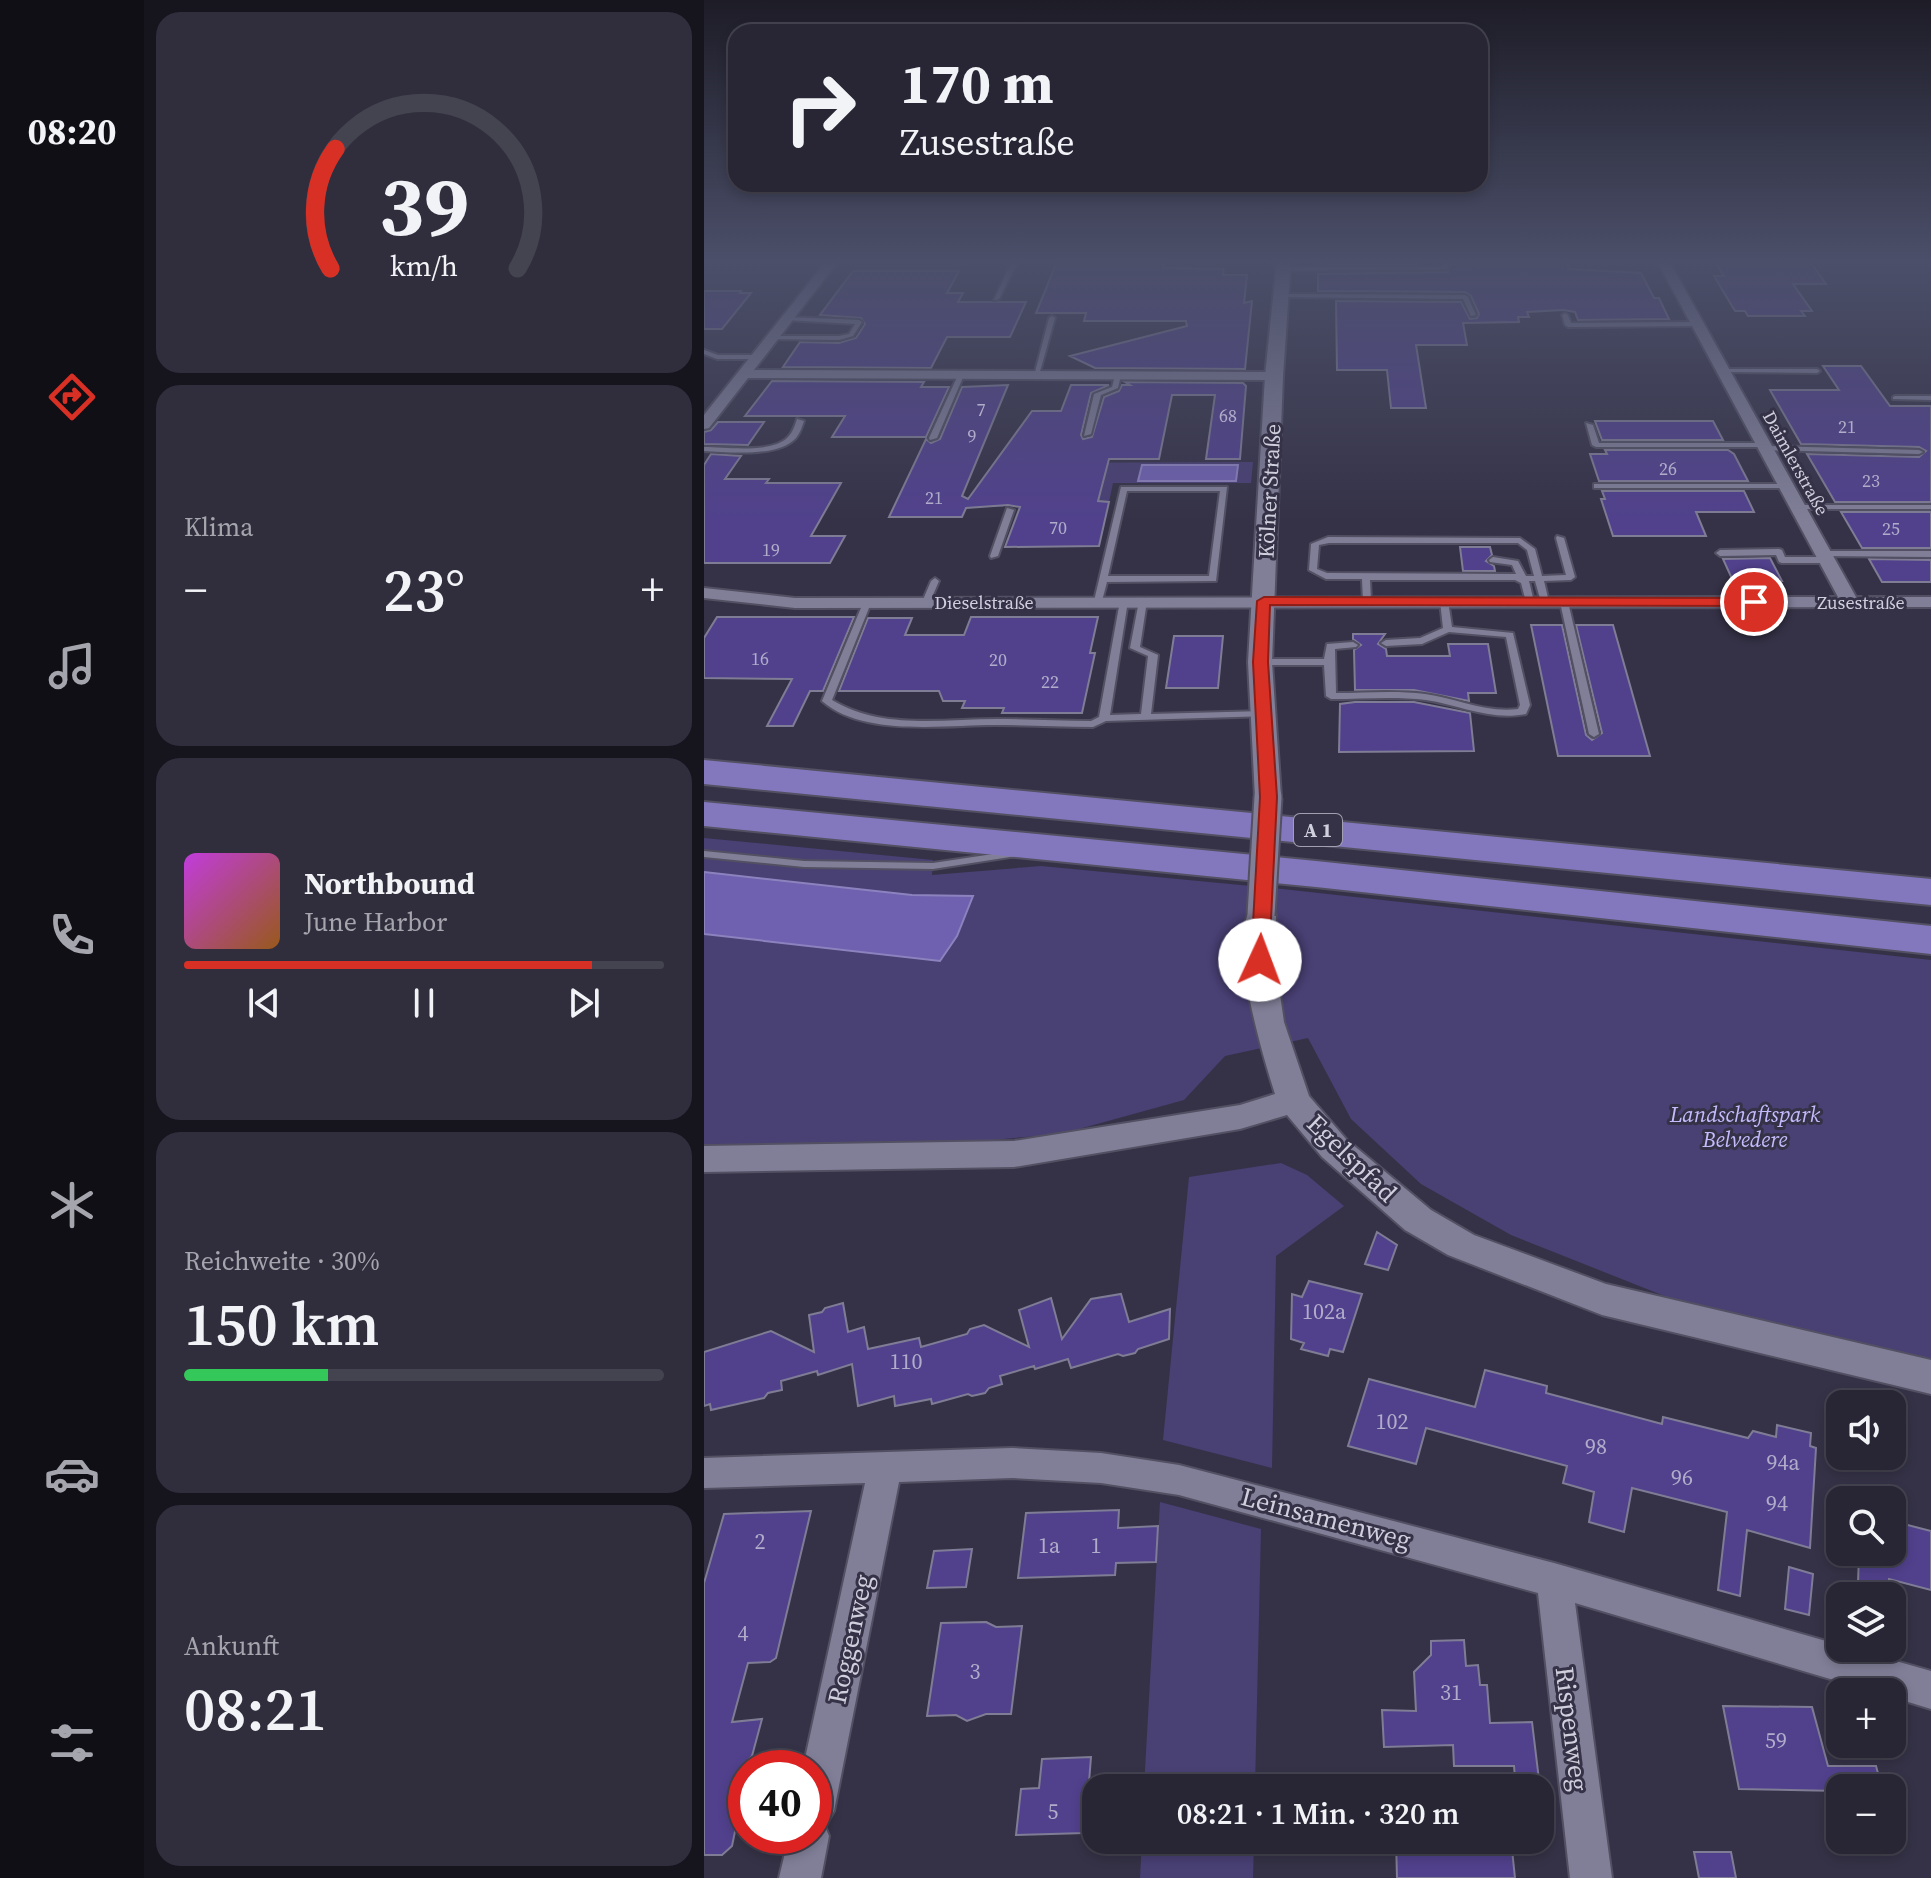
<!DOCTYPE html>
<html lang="de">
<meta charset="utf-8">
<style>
:root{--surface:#282635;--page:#302e3d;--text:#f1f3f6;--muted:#a5a5ad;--line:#444350;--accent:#d93025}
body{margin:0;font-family:"Source Serif 4",serif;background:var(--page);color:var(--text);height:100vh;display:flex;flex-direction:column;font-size:30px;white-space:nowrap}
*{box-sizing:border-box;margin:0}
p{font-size:26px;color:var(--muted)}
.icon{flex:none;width:44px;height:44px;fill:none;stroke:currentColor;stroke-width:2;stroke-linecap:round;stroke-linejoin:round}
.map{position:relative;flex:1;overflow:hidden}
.details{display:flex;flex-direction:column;gap:12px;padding:12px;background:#16151d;width:560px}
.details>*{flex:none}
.top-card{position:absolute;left:24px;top:24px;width:760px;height:168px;border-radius:24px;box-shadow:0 4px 12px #0003,0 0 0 2px var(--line);background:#282635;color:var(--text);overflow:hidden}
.fabs{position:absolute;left:1122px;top:1390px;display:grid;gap:16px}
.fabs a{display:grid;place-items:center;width:80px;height:80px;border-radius:16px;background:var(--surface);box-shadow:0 4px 12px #0003,0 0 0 2px var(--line);font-size:40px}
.speed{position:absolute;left:24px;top:1750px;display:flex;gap:16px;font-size:40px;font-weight:700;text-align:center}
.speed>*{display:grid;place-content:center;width:104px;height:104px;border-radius:50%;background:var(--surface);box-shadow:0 4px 12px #0003,0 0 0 2px var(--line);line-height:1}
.speed .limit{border:12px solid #d22;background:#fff;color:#111}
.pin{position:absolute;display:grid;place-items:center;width:68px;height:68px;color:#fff;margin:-34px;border:4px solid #fff;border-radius:50%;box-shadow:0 2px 8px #0007}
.me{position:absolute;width:88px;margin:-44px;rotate:2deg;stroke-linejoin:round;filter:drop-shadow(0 0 6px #0008)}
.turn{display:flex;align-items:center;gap:28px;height:168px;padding:0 40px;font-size:36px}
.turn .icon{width:104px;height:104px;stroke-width:2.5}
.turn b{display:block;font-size:56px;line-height:68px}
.big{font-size:60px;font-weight:600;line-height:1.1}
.details .card{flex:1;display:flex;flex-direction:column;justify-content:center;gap:12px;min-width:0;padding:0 28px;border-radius:24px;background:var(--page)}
.details .dial{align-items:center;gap:0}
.dial svg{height:208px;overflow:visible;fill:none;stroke:var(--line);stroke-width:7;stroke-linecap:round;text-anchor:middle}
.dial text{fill:var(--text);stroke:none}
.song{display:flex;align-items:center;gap:24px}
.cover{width:96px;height:96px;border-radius:12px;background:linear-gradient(135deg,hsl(290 70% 55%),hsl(30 70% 35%))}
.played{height:8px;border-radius:4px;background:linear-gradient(90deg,var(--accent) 85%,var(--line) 85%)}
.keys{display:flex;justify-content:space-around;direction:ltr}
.heat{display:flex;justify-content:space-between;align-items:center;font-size:44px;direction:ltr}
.charge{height:12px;border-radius:6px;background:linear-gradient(90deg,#34c759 30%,var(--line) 0)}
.trip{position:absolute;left:378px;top:1774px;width:472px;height:80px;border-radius:24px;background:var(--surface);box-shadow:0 4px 12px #0003,0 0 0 2px var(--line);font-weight:600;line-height:80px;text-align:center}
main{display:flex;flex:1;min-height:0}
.menu{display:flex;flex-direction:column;width:144px;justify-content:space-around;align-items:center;background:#100f15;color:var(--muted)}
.menu .icon{width:56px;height:56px}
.menu .current{color:var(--accent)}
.menu b{font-size:36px;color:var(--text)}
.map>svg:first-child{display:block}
.green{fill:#494074}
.water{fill:#6f61b0;stroke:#8c82be;stroke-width:2}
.building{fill:#51418d;stroke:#7f7c95;stroke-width:2}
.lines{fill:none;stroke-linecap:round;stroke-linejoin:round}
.service-casing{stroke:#525062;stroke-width:4}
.minor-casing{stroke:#525062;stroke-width:4}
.tertiary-casing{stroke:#525062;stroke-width:4}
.motorway-casing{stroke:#525062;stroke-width:4}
.service{fill:#817f98;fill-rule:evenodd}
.minor{fill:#817f98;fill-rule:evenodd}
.tertiary{fill:#817f98;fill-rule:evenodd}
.motorway{fill:#8378bd;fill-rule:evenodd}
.tertiary-bridge-casing{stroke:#525062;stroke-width:31;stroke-linecap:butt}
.tertiary-bridge{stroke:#817f98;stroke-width:27}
.route{fill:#d93025;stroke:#8d1f18;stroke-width:2}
.labels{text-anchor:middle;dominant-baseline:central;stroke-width:6;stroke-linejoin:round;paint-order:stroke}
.number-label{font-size:18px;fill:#b0acc9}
.far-street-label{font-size:18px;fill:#d0cfdd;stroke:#353247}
.shield{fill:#353247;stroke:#a2a0b0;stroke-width:2}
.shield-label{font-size:20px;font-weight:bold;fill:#d0cfdd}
.street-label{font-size:22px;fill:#d0cfdd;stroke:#353247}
.park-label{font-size:22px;font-style:italic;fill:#c3bbfc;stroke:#353247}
.near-number-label{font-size:22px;fill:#b0acc9}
.near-street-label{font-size:26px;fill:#d0cfdd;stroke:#353247}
</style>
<main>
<nav class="menu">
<b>08:20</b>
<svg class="icon current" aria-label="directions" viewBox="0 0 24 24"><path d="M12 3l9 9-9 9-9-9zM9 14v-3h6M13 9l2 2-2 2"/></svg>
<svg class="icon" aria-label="music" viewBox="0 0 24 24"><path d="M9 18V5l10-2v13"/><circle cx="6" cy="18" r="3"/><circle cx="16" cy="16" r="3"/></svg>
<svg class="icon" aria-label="phone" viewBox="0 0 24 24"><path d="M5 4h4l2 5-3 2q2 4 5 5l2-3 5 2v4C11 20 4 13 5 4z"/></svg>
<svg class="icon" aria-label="climate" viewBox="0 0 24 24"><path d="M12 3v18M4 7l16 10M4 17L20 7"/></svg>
<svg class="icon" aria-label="car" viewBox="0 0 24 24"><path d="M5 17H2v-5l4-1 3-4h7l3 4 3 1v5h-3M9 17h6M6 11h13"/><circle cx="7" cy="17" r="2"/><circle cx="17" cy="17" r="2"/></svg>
<svg class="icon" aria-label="filters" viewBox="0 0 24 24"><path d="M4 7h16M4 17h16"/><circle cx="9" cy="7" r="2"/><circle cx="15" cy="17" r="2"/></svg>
</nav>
<section class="details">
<div class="card dial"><svg viewBox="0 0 100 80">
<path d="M14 69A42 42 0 1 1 86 69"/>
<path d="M14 69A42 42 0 0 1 16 23" stroke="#d93025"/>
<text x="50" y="56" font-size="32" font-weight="700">39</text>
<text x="50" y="72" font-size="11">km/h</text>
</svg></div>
<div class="card"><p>Klima</p>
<div class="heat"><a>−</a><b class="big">23°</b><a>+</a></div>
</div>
<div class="card">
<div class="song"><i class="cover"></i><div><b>Northbound</b><p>June Harbor</p></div></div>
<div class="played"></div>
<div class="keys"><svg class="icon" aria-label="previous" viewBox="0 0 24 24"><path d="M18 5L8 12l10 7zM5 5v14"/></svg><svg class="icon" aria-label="pause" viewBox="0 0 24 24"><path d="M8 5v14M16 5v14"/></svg><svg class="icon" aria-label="next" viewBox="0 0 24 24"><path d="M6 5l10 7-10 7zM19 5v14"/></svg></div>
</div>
<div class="card"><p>Reichweite · 30%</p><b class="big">150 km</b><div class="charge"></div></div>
<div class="card"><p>Ankunft</p><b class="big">08:21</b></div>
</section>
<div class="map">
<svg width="1227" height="1878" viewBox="0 0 1227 1878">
<rect width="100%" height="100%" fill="#353247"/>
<path class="green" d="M549,462L547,483H409L405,502L394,501L401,474L304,492L299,507L279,506L296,463Z
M0,838L229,860L228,875L337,866L578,889L1227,960V1361L978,1303L807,1235L717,1184L647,1119L604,1038L521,1056L480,1100L357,1134L181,1149L0,1145Z
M577,1163L603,1175L640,1206L572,1256L568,1468L459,1440L485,1177Z
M456,1502L557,1529L551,1788H440Z
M438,1840H550L549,1878H436Z"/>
<path class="water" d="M438,465H534L532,481H434Z
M0,872L208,895L269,896L253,936L236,961L0,934Z"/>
<path class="building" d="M626,259H714V264H614Z
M768,259H862L865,269L937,273L950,298H955L965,319L874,320L871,312L859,310L823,312L825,317H814L815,322L759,323L763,345H712L722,408H687L683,370H633L632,301L757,302L766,319L773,318L775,314L767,296L761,292L614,291V274L744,272L747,264H770Z
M1009,259H1104L1122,284H1089L1108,311H1097L1101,316H1044L1041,311H1031L1010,276H1020Z
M352,264H460L459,268L520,269L519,275H543L540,303L548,301L541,369L391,368L366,356L483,326L482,321H380L382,313H332Z
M149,271H255L243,293H259L254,302H322L306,337H243L227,368L79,367L96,342L135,343L152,338L161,324L157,318L116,315Z
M0,291H37L36,293H47L18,329H0Z
M1119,366H1157L1186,406H1227V502H1131L1103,454L1215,457L1222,451L1215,447L1097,444L1066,390H1135Z
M68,381L220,382L217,387H245L222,437H128L141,416H41Z
M421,382L539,383L542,386L536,459H502L511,395H468L455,459H405L394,501L405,502L395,546L301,547L316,507L304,505L262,508L258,517H185L222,439L227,443L236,439L258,387L304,385L258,496L264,499L328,411H357L367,385H405L387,393L377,435L379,439L388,437L400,397L415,391L418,385H426Z
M891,421H1009L1019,440H898Z
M14,422H60L44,445L0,444V432L7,430Z
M901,450H1024L1030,454L1044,481H895L886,454H903Z
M7,454L37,456L21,479H65L62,483H137L107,536H141L126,563H0V465Z
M898,491H1040L1050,512H992L1002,536H909L897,499H901Z
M1137,512H1227V548H1158Z
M756,547H786L788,555L782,561L790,566L791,571H759Z
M1066,558L1078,581H1029L1019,559Z
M1165,559L1227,560V582H1178Z
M13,617H150L119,691H106L89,726H63L88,679L0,678V638Z
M267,617H394L386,653H391L378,713H298L300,708H258L261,701H239L235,691H135L164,618H208L201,635H260Z
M827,625H858L882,735L888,740L898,733L872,625H909L946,756H854Z
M649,634H681L674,644L682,649L683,656H746L744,644H784L792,693H764L765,701L710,690H651L650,650L657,645L649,639Z
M470,636H519L514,688H462Z
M651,702H710L766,713L770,751L635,752L636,704Z
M673,1232L693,1245L684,1270L661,1264Z
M605,1281L658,1294L639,1352L626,1349L624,1356L597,1349L600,1343L587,1339L588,1294L598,1297Z
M417,1294L425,1322L466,1309L465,1339L434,1349L431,1353L419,1356L414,1354L367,1368L364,1359L331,1369L330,1366L296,1376L298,1384L285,1388L281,1393L268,1396L264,1394L228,1404L227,1399L191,1406L190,1396L154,1406L148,1364L114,1375L113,1371L77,1381L78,1390L64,1393L60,1398L7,1410L6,1404L0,1406V1352L67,1331L110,1352L105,1315L118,1312L121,1308L139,1303L144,1332L160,1327L164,1349L215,1338L217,1347L263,1334L266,1329L280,1325L325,1347L315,1310L347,1298L358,1339L387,1299Z
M781,1370L843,1386L842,1393L958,1424L959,1417L1044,1438L1049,1431L1072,1437L1073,1425L1107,1433L1106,1446L1112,1448L1106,1548L1043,1530L1036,1596L1014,1590L1023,1512L928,1488L920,1532L885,1522L890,1492L859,1483L863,1466L722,1428L712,1464L644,1446L665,1379L771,1407Z
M415,1510L414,1528L454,1526L452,1562L412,1563L411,1575L314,1578L322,1513Z
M107,1511L72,1658L66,1662L44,1663L28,1722L58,1719L48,1756L41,1763L35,1786L29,1811L34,1817L28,1846L18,1855H0V1583L20,1514Z
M1188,1521L1227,1531V1590L1185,1579L1184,1592L1154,1584L1155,1552H1188Z
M268,1549L262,1587L223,1588L230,1551Z
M1085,1567L1109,1574L1105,1615L1081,1609Z
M282,1622L292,1627L318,1626L307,1714H282L263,1721L252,1715L223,1716L237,1623Z
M760,1640L762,1666L774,1665L776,1685H783L786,1723L828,1722L836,1788H812L810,1766H750L749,1745L680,1747L678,1710L712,1711L710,1672L727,1655V1641Z
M1019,1706L1108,1707L1124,1766H1172L1178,1788H1136V1791L1035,1789Z
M387,1757L381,1833L312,1835L317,1789L335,1788L338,1759Z
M692,1840H807L811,1878H693Z
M990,1852H1027L1032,1878H995Z"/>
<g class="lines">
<g class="service-casing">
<path id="service" d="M309,259H315L295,299L290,300Z
M739,259H745L744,269L580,271L577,269L580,267H739Z
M577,294L761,295L764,297L772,315L767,316L759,299L575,297Z
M861,313L864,315L867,323L994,322L997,324L994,326L864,327L861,325L858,315Z
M348,316L351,318L335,375L330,376L345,318Z
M83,317L155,320L158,322L149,336L135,340L66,339L65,338L68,336H135L145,334L151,324L81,320L80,319Z
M0,350L14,355H54L57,357L54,359H13L0,354Z
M1019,369H1113L1116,371L1113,373L1017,372V370Z
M257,373L260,375L233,438L226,440L225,438L254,375Z
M414,373L417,375L414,388L397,395L387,434L380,436L390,394L408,387L411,375Z
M1191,396H1227V400L1189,399V397Z
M93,419L100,421C98,427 96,433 92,438C74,458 24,452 0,451V447C22,447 68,454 84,437C89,432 91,425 93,419Z
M882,423L889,425L895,443H1059L1062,446L1215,450L1219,452L1215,454L1061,450L1058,447H892L888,445Z
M890,484H1082L1086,486L1082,488H890Z
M417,487H523L512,581L403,582L398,601L394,604L391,603L390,601ZM423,491H516L505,576H404Z
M1090,505H1227V509H1090Z
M303,508L310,510L294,556L287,558L286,556Z
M853,536L860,538L871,577L867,580L840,581L845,602L841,605L837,602L831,581H825L830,602L826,605L822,602L817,583L811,580H666L667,601L663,604L659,601L658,579H622L605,570L607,544L624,537L816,538L831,549L838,576L862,575L852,538ZM625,543H814L823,550L830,576H822L814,561L789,557L785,560L786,562L808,565L812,574L623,573L613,569L615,545Z
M1075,549L1078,550L1081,557H1122L1126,560L1122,563H1078L1075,562L1072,555L1016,556L1012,553L1016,550Z
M1119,551H1227V557L1116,556L1115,554Z
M231,578L235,581L226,602L225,604H219L218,602L227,581Z
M420,598L424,601L406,715L437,714L444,656L426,648L435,601L439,598L443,601L436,647L454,655L447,714L560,711L564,712V716L402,721L389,727C356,727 323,725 291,725C240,725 159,737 118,701L159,603L163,600L167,603L128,700C177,730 239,719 293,719C325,719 356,721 387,721L395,717L416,601Z
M740,598L744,601L748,627L809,633L826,705L822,714C786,721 756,705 722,700C691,696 659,699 627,699L622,696L620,665H556L551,662L556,659H620L623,644L649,642L654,645L652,647L631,649L632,693C661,693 691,690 721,694C752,698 781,713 814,709L816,705L802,637L745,632L718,644L682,646L677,643L682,640L716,638L739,628L736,601Z
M860,599L864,602L895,734L890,737L885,734L856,602Z
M315,850L319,851L321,853L319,855L229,869L100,867L0,857V851L100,861L229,863Z"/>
</g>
<g class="minor-casing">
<path id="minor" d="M124,259H136L50,370L570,372L577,376L570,380L44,378L5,428L0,429V415Z
M952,259H964L1152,597H1227V607L91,608L0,598V588L91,598L1134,597Z
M308,1448L397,1453L475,1465L850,1563L1136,1645V1648H1146L1227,1671V1709L1188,1697V1692H1170L871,1603L908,1878H866L834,1593L475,1495L397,1483L308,1478L195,1482L130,1811L121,1826L125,1836L117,1878H75L85,1836H110V1768H99L161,1483L0,1488V1458Z"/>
</g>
<g class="tertiary-casing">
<path id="tertiary" d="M573,259H587L579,376L568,662L577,797L573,803H555L551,797L544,662L561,376Z
M557,906L567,908L572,915L571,960L580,1022L605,1096L642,1139L727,1210L770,1235L902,1284L1227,1360V1394L898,1315L744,1255L701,1230L618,1157L583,1115L536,1129L310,1167L0,1172V1146L310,1141L536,1105L571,1094C559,1056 524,943 547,908Z"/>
</g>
<g class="motorway-casing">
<path id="motorway" d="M0,760L1227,879V905L0,784Z
M0,802L612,861L1227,926V954L612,887L0,826Z"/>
</g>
<use href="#service" class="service"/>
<use href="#minor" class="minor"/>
<use href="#tertiary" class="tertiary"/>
<use href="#motorway" class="motorway"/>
<g class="tertiary-bridge-casing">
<path id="tertiary-bridge" d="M557,915L564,797"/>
</g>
<use href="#tertiary-bridge" class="tertiary-bridge"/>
</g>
<linearGradient id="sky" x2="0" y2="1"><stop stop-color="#1d1c27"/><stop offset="0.5" stop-color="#4b4f69"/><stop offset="1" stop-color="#4b4f69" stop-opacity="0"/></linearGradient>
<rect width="1227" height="522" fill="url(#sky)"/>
<path class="route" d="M560,597L1050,598L1057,602L1050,606L566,605L564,662L573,797L565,960L556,966L547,960L556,797L549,662L553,601Z"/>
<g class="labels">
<g class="number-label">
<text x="277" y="409">7</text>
<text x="524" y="415">68</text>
<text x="1143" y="426">21</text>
<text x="268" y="435">9</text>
<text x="964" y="468">26</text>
<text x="1167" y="480">23</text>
<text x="230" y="497">21</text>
<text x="354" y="527">70</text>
<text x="1187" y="528">25</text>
<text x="67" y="549">19</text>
<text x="56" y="658">16</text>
<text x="294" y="659">20</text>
<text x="346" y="681">22</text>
</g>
<g class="far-street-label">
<text transform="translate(1092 463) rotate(61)">Daimlerstraße</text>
<text x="280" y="602">Dieselstraße</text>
<text x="1157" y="602">Zusestraße</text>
</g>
<rect class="shield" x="590" y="814" width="48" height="32" rx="6"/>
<g class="shield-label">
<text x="614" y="830">A 1</text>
</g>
<g class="street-label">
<text transform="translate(565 491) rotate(-87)">Kölner Straße</text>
</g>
<g class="park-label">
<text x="1041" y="1114">Landschaftspark<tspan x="1041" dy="25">Belvedere</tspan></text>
</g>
<g class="near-number-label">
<text x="620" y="1311">102a</text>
<text x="202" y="1361">110</text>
<text x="688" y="1421">102</text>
<text x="892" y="1446">98</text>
<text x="1079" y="1462">94a</text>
<text x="978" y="1477">96</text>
<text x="1073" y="1503">94</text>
<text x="56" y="1541">2</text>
<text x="345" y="1545">1a</text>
<text x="392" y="1545">1</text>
<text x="39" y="1633">4</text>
<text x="271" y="1671">3</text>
<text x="747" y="1692">31</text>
<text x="1072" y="1740">59</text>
<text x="349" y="1811">5</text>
</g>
<g class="near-street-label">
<text transform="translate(648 1158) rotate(44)">Egelspfad</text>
<text transform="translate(622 1518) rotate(15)">Leinsamenweg</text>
<text transform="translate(146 1639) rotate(-78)">Roggenweg</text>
<text transform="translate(868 1729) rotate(83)">Rispenweg</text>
</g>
</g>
</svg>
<div class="fabs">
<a><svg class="icon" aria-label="sound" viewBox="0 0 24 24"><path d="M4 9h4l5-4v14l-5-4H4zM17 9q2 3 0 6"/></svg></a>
<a><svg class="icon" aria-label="search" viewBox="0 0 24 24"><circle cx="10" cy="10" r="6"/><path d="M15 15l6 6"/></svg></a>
<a><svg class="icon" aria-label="layers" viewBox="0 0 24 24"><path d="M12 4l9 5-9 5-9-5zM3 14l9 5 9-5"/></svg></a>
<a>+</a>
<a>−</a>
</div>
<div class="speed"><div class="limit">40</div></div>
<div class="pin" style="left:1050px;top:602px;background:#d93025"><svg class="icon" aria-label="arrive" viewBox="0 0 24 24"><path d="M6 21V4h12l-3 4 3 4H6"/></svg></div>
<svg class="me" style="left:556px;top:960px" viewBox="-20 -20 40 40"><circle r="19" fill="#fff"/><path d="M0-13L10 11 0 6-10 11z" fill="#d93025"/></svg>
<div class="trip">08:21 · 1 Min. · 320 m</div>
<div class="top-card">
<div class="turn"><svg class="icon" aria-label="right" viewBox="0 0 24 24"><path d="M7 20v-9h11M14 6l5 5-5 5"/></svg><div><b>170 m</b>Zusestraße</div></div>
</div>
</div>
</main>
